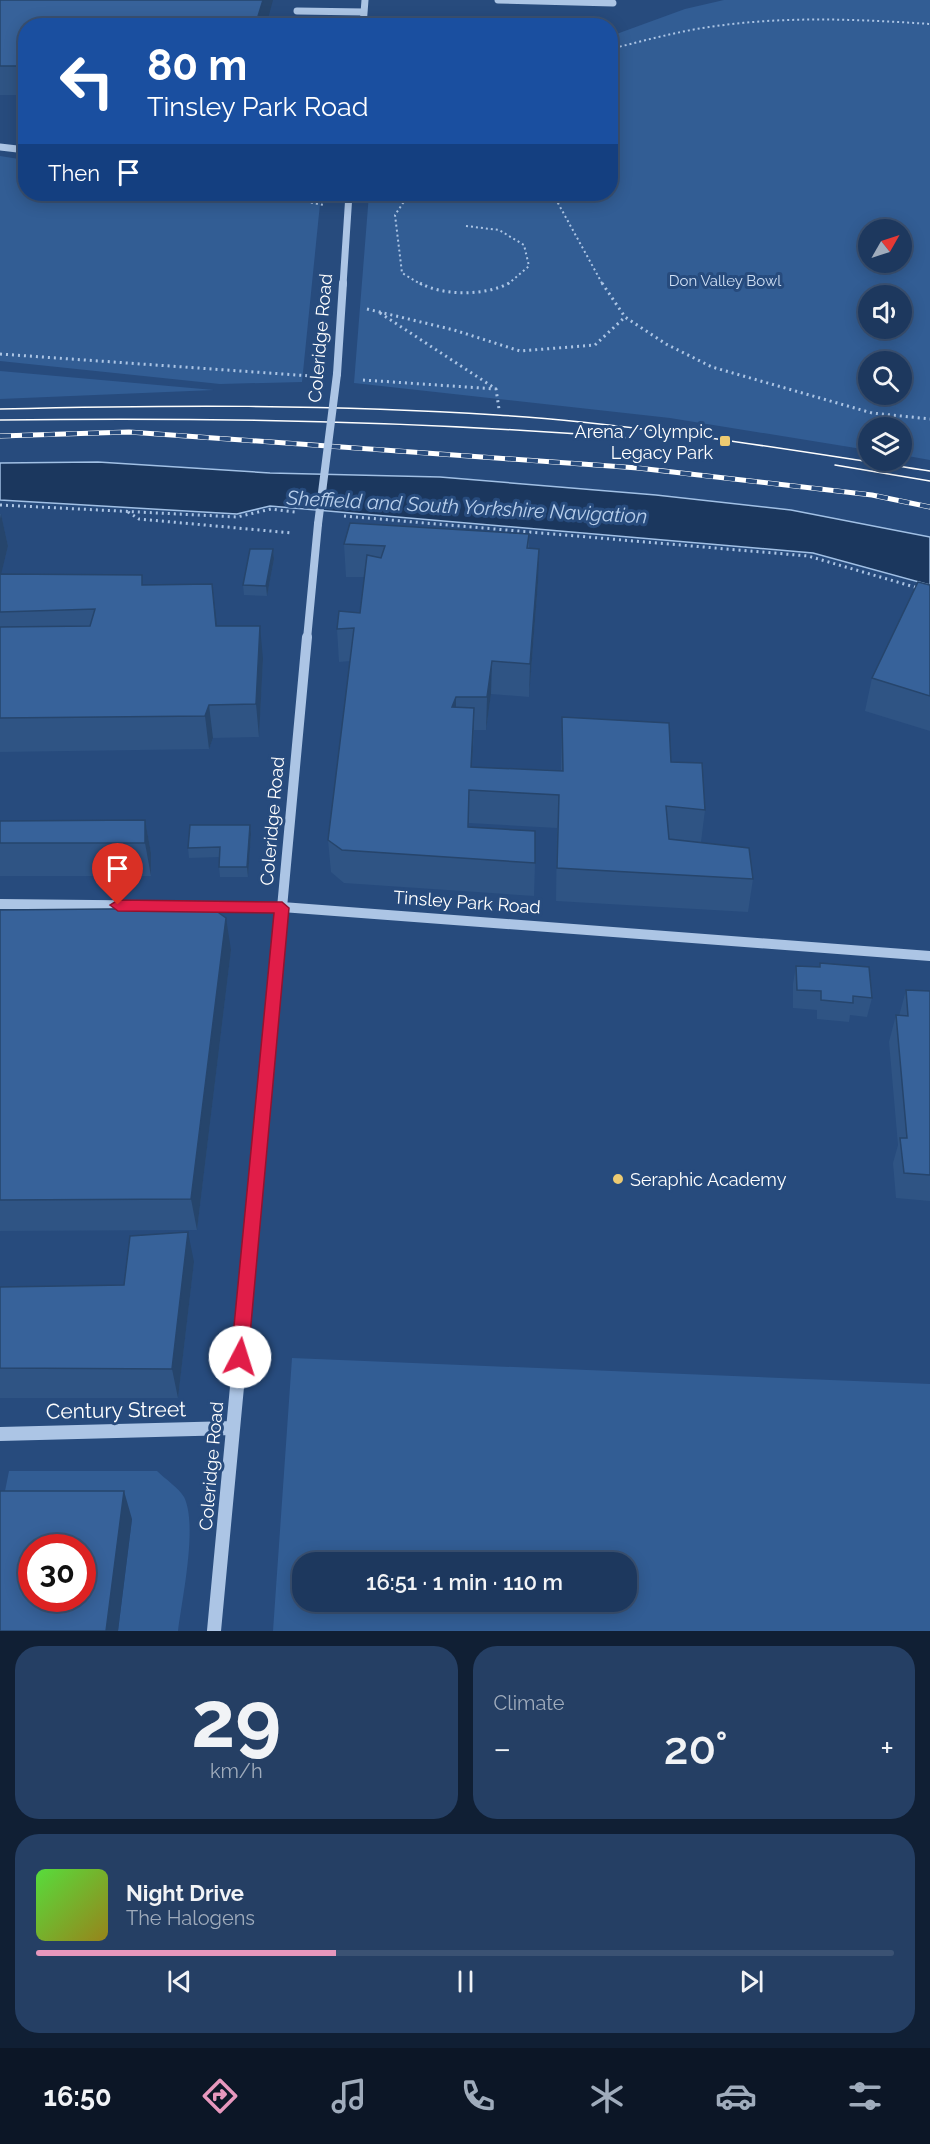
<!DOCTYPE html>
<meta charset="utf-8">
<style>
:root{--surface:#1d385e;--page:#253f64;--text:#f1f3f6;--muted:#a0acbc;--line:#3b5273;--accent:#e797bd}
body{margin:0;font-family:Raleway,sans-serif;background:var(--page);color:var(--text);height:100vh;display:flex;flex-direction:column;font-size:22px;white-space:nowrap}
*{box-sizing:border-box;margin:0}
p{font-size:20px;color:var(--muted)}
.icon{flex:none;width:33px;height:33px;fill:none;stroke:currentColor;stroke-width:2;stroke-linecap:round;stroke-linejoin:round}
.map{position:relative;height:1631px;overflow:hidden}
.panel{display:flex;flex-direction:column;gap:15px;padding:15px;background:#101f34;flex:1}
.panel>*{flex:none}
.hud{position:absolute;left:18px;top:18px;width:600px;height:183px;border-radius:24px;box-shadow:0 3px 15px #0003,0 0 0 2px var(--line);background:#1a4fa0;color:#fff;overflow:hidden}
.needle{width:39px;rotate:51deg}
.buttons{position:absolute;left:858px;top:219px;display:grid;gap:12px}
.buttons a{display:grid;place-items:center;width:54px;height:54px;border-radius:50%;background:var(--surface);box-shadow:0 3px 15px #0003,0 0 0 2px var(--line);font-size:30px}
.speed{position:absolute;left:18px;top:1534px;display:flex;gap:12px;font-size:30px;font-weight:700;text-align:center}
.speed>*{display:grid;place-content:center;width:78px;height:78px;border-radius:50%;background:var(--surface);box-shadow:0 3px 15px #0003,0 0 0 2px var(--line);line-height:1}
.speed .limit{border:9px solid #d22;background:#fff;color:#111}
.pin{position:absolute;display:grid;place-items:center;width:51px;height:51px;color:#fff;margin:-62px -26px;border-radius:50% 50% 50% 0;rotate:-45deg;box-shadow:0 0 6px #0007}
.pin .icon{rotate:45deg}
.me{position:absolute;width:66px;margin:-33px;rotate:5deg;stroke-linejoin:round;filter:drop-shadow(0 0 4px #0008)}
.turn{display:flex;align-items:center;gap:21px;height:126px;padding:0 30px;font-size:27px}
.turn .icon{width:78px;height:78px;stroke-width:2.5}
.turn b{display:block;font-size:42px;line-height:51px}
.then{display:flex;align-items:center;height:57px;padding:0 30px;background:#0003;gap:12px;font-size:22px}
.big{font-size:45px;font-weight:600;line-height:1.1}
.panel .tile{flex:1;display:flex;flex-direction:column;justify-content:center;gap:9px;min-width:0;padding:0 21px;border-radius:24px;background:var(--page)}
.panel .dial{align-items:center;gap:0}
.dial b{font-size:78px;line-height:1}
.song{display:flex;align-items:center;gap:18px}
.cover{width:72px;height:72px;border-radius:9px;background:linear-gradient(135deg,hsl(110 70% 55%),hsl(50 70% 35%))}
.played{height:6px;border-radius:3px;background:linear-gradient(90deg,var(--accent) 35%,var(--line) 35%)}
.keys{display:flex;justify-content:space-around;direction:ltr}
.heat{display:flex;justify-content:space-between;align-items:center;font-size:33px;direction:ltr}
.panel .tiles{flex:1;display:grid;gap:15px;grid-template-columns:1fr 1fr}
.tile:last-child{grid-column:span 2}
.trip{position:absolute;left:292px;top:1552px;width:345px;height:60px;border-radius:24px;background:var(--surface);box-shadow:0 3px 15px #0003,0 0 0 2px var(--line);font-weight:600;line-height:60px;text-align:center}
.tabs{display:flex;height:96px;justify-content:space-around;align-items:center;background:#0c1626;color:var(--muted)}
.tabs .icon{width:42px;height:42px}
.tabs .active{color:var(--accent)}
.tabs b{font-size:27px;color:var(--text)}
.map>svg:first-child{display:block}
.green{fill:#325d94;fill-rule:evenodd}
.water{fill:#1b375e;stroke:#a1c0e5;stroke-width:1.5}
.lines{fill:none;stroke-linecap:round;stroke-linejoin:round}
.path-far1{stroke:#acc5e5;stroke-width:2;stroke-dasharray:2 3;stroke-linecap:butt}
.path{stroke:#acc5e5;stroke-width:3;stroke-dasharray:2 4;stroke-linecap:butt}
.minor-far3{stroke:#acc5e5;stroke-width:7}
.minor-far2{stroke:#acc5e5;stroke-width:8}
.minor-far1{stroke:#acc5e5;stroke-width:10}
.minor{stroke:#acc5e5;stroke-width:14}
.tram{stroke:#fff;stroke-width:1.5}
.rail-casing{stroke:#fff;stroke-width:5}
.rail{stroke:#274b7d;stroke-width:4;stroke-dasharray:11;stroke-linecap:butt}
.minor-bridge{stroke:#acc5e5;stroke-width:8}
.wall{fill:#2f5484}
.shaded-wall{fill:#26456c}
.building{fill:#37629a;stroke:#26456c;stroke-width:1.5;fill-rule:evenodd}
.route{fill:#e11d48;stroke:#92132f;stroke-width:1.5}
.poi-dot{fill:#edcb72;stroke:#274b7d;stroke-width:2}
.labels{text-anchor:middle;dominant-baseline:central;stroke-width:6;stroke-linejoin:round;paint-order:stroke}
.far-park-label{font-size:15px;fill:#cfdff4;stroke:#274b7d}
.street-label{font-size:18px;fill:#fff;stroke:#274b7d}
.poi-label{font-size:18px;fill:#fff;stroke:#274b7d;text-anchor:end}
.water-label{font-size:20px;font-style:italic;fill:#b8cfec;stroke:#274b7d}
.near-street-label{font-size:21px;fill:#fff;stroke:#274b7d}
</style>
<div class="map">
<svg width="930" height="1631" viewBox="0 0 930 1631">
<rect width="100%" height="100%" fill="#274b7d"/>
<path class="green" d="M724,0H930V460L902,455V428H868V450L670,418L354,383L369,194H610L611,36L685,9ZM868,230H902V262H868ZM868,296H902V328H868ZM868,362H902V394H868Z
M0,156L25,160L26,194H321L302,382L220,384L0,361Z
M0,371L214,390L0,399Z
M292,1358L930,1384V1631H273ZM303,1563H627V1602H303Z
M9,1471H157C165,1479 179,1488 184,1497C198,1525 182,1599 178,1631H118L132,1519L0,1516Z"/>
<path class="water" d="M98,462L270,473L440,477L656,495L791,510L930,537V585L813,553L270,506L237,514L0,500V463Z"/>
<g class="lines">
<path class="path-far1" d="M610,49C643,41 675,32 709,27C782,16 856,19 930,24
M267,194C287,196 304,202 324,205
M409,194L395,215L402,273L422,285
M553,194L603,285
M466,226L499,230L524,245L529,266L507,285"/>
<path class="path" d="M420,283C442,296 486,296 509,283
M602,283L625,317L666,344L712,367L872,413L930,419
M367,309L454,330L520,351L595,345L625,317
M380,313L496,389L499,409
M0,354L311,376
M363,380L496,389
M0,505L237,517L271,509L295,512
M128,512L139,519L292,533
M344,516L808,556L918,588"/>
<path class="minor-far3" d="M498,0L613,3
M297,11L364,12
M363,26L365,0
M0,147L26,150
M343,285L349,194"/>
<path class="minor-far2" d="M337,374L343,283
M307,639L318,524"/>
<path class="minor-far1" d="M0,904L282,907L930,956
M266,1081L307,637"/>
<path class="minor" d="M0,1434L233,1428
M214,1631L266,1079"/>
<path class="tram" d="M0,409C165,405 332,404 497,415C641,424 787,450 930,471
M0,420C211,417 420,421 630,438
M835,465L930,481"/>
<g class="rail-casing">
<path id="rail" d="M0,436L129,432L638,468L872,495L930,507"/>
</g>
<use href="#rail" class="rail"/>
<path class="minor-bridge" d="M318,524L337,374"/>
</g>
<path class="wall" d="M0,0L26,26V95H0Z
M0,514H1L8,546L1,574L144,585L217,626L263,659L259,737L213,738L209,749L0,752Z
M529,534V548L538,582L529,697L491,694L486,730H474L472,767L561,770L562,717L671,762L705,810L701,842L753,879L748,912L556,901L557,828L469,823V827L535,863L534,896L344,883L331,872L328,840L350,661L339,662L337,629L360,613L364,577H346L344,544Z
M273,549L274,559L267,596L244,595L243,585Z
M930,585V731L865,711L872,678Z
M145,820L151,853V876H0V821Z
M250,825L251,834L248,877H220L219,867L220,857L189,858L188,848Z
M0,910L231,950L197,1230L0,1231Z
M820,963L872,998L867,1017L850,1015L849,1022L817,1019V1010L793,1008V984L796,966L819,967Z
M906,990L930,991V1201L896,1198L893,1163L898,1145L889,1042L896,1015L899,1016Z
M194,1262L178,1398H0V1287L124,1285Z"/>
<path class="shaded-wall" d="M263,0H273L266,26H255Z
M1,514L8,546L0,579V519Z
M273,549L274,559L267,596L266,586Z
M539,549L538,582L529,697L530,664Z
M212,584L216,617L220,659L216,626Z
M260,626L263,659L259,737L256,704Z
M492,661L491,694L486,730L487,697Z
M456,697V730L452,707Z
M209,705L213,738L209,749L205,716Z
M474,708L473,741L471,790V767Z
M145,820L151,853V876L145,843Z
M250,825L251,834L248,877L247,867Z
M226,918L231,950L197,1230L191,1199Z
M188,1232L194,1262L178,1398L172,1369Z
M124,1491L132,1519L118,1631H106Z"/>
<path class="building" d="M0,0H263L255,26H26V66H0Z
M350,523L529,534L527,548L539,549L530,664L492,661L487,697H456L452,707L474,708L471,767L563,771L562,717L669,723L671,762L702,763L705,810L666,806L669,839L749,848L753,879L557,868L559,795L469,790L468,827L535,831V863L342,850L328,840L354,628L337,629L339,611L360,613L367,555L381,558L385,546L344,544Z
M250,549H273L266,586L243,585Z
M0,574L142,575V585L212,584L216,626H260L256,704L209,705L205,716L0,718V627L90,626L95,609L0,612Z
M918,582L930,585V696L872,678Z
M145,820V843H0V821Z
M190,825H250L247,867H219L220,847L188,848Z
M212,908L226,918L191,1199L0,1200V910Z
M820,963L869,967L872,998L853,996V1003L821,1000V991L797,990L796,966L820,967Z
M906,990L930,991V1175L904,1173L900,1138H907L896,1015L908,1016Z
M188,1232L172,1369L0,1368V1287L124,1285L130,1236Z
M0,1491H124L106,1631H0ZM32,1548H82V1599H32Z"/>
<path class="route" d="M118,900L282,902L289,908L248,1357L246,1363L240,1365L234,1363L231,1357L274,913L118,911L110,905Z"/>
<g class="poi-dot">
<rect x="719" y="435" width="12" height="12" rx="3"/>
<circle cx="618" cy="1179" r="6"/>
</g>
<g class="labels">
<g class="far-park-label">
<text x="725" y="281">Don Valley Bowl</text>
</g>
<g class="street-label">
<text transform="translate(320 338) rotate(-85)">Coleridge Road</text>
<text transform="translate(272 821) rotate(-85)">Coleridge Road</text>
<text transform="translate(467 902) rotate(4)">Tinsley Park Road</text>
<text transform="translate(211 1466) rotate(-85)">Coleridge Road</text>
</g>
<g class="poi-label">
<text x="713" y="431">Arena / Olympic<tspan x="713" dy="21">Legacy Park</tspan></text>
<text x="630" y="1179" text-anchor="start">Seraphic Academy</text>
</g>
<g class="water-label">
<text transform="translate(467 507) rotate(3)">Sheffield and South Yorkshire Navigation</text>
</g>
<g class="near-street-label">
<text transform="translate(116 1410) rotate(-1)">Century Street</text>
</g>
</g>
</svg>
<div class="buttons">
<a><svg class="needle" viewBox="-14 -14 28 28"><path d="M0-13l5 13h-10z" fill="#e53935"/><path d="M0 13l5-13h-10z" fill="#a0acbc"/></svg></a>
<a><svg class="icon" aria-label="sound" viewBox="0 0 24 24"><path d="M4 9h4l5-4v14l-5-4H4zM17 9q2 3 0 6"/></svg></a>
<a><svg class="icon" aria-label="search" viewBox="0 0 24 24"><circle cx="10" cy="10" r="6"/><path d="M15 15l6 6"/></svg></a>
<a><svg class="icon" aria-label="layers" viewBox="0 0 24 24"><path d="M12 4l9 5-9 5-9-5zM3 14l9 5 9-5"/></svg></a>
</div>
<div class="speed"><div class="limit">30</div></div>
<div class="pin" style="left:118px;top:905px;background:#d93025"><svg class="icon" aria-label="arrive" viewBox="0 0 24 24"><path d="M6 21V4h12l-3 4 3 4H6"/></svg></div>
<svg class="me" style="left:240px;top:1357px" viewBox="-20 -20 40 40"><circle r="19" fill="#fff"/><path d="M0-13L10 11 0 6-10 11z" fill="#e11d48"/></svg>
<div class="trip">16:51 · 1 min · 110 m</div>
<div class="hud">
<div class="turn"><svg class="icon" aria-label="left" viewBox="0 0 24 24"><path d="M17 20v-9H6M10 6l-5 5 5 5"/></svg><div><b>80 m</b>Tinsley Park Road</div></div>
<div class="then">Then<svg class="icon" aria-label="arrive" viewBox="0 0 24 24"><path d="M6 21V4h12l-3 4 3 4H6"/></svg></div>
</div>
</div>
<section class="panel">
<div class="tiles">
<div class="tile dial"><b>29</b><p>km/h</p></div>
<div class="tile"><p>Climate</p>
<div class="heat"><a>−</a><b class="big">20°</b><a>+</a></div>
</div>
<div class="tile">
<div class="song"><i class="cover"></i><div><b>Night Drive</b><p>The Halogens</p></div></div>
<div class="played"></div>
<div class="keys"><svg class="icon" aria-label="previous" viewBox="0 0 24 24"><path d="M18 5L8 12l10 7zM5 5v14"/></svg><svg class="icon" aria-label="pause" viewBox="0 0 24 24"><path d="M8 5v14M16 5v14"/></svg><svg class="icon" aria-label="next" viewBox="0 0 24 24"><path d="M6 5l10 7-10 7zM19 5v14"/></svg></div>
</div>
</div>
</section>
<nav class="tabs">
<b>16:50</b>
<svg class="icon active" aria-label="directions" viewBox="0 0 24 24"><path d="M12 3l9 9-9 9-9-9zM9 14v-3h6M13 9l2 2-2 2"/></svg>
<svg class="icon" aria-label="music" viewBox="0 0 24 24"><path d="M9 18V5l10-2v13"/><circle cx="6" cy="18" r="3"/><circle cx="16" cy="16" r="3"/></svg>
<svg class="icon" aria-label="phone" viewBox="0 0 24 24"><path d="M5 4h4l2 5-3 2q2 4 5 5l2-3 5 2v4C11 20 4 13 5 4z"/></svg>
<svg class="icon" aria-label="climate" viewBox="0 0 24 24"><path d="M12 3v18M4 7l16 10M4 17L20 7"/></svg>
<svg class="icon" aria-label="car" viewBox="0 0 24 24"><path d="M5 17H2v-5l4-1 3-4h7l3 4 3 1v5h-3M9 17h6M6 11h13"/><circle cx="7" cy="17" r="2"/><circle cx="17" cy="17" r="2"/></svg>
<svg class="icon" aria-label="filters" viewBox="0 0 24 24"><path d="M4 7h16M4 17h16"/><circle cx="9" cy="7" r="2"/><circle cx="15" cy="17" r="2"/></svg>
</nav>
